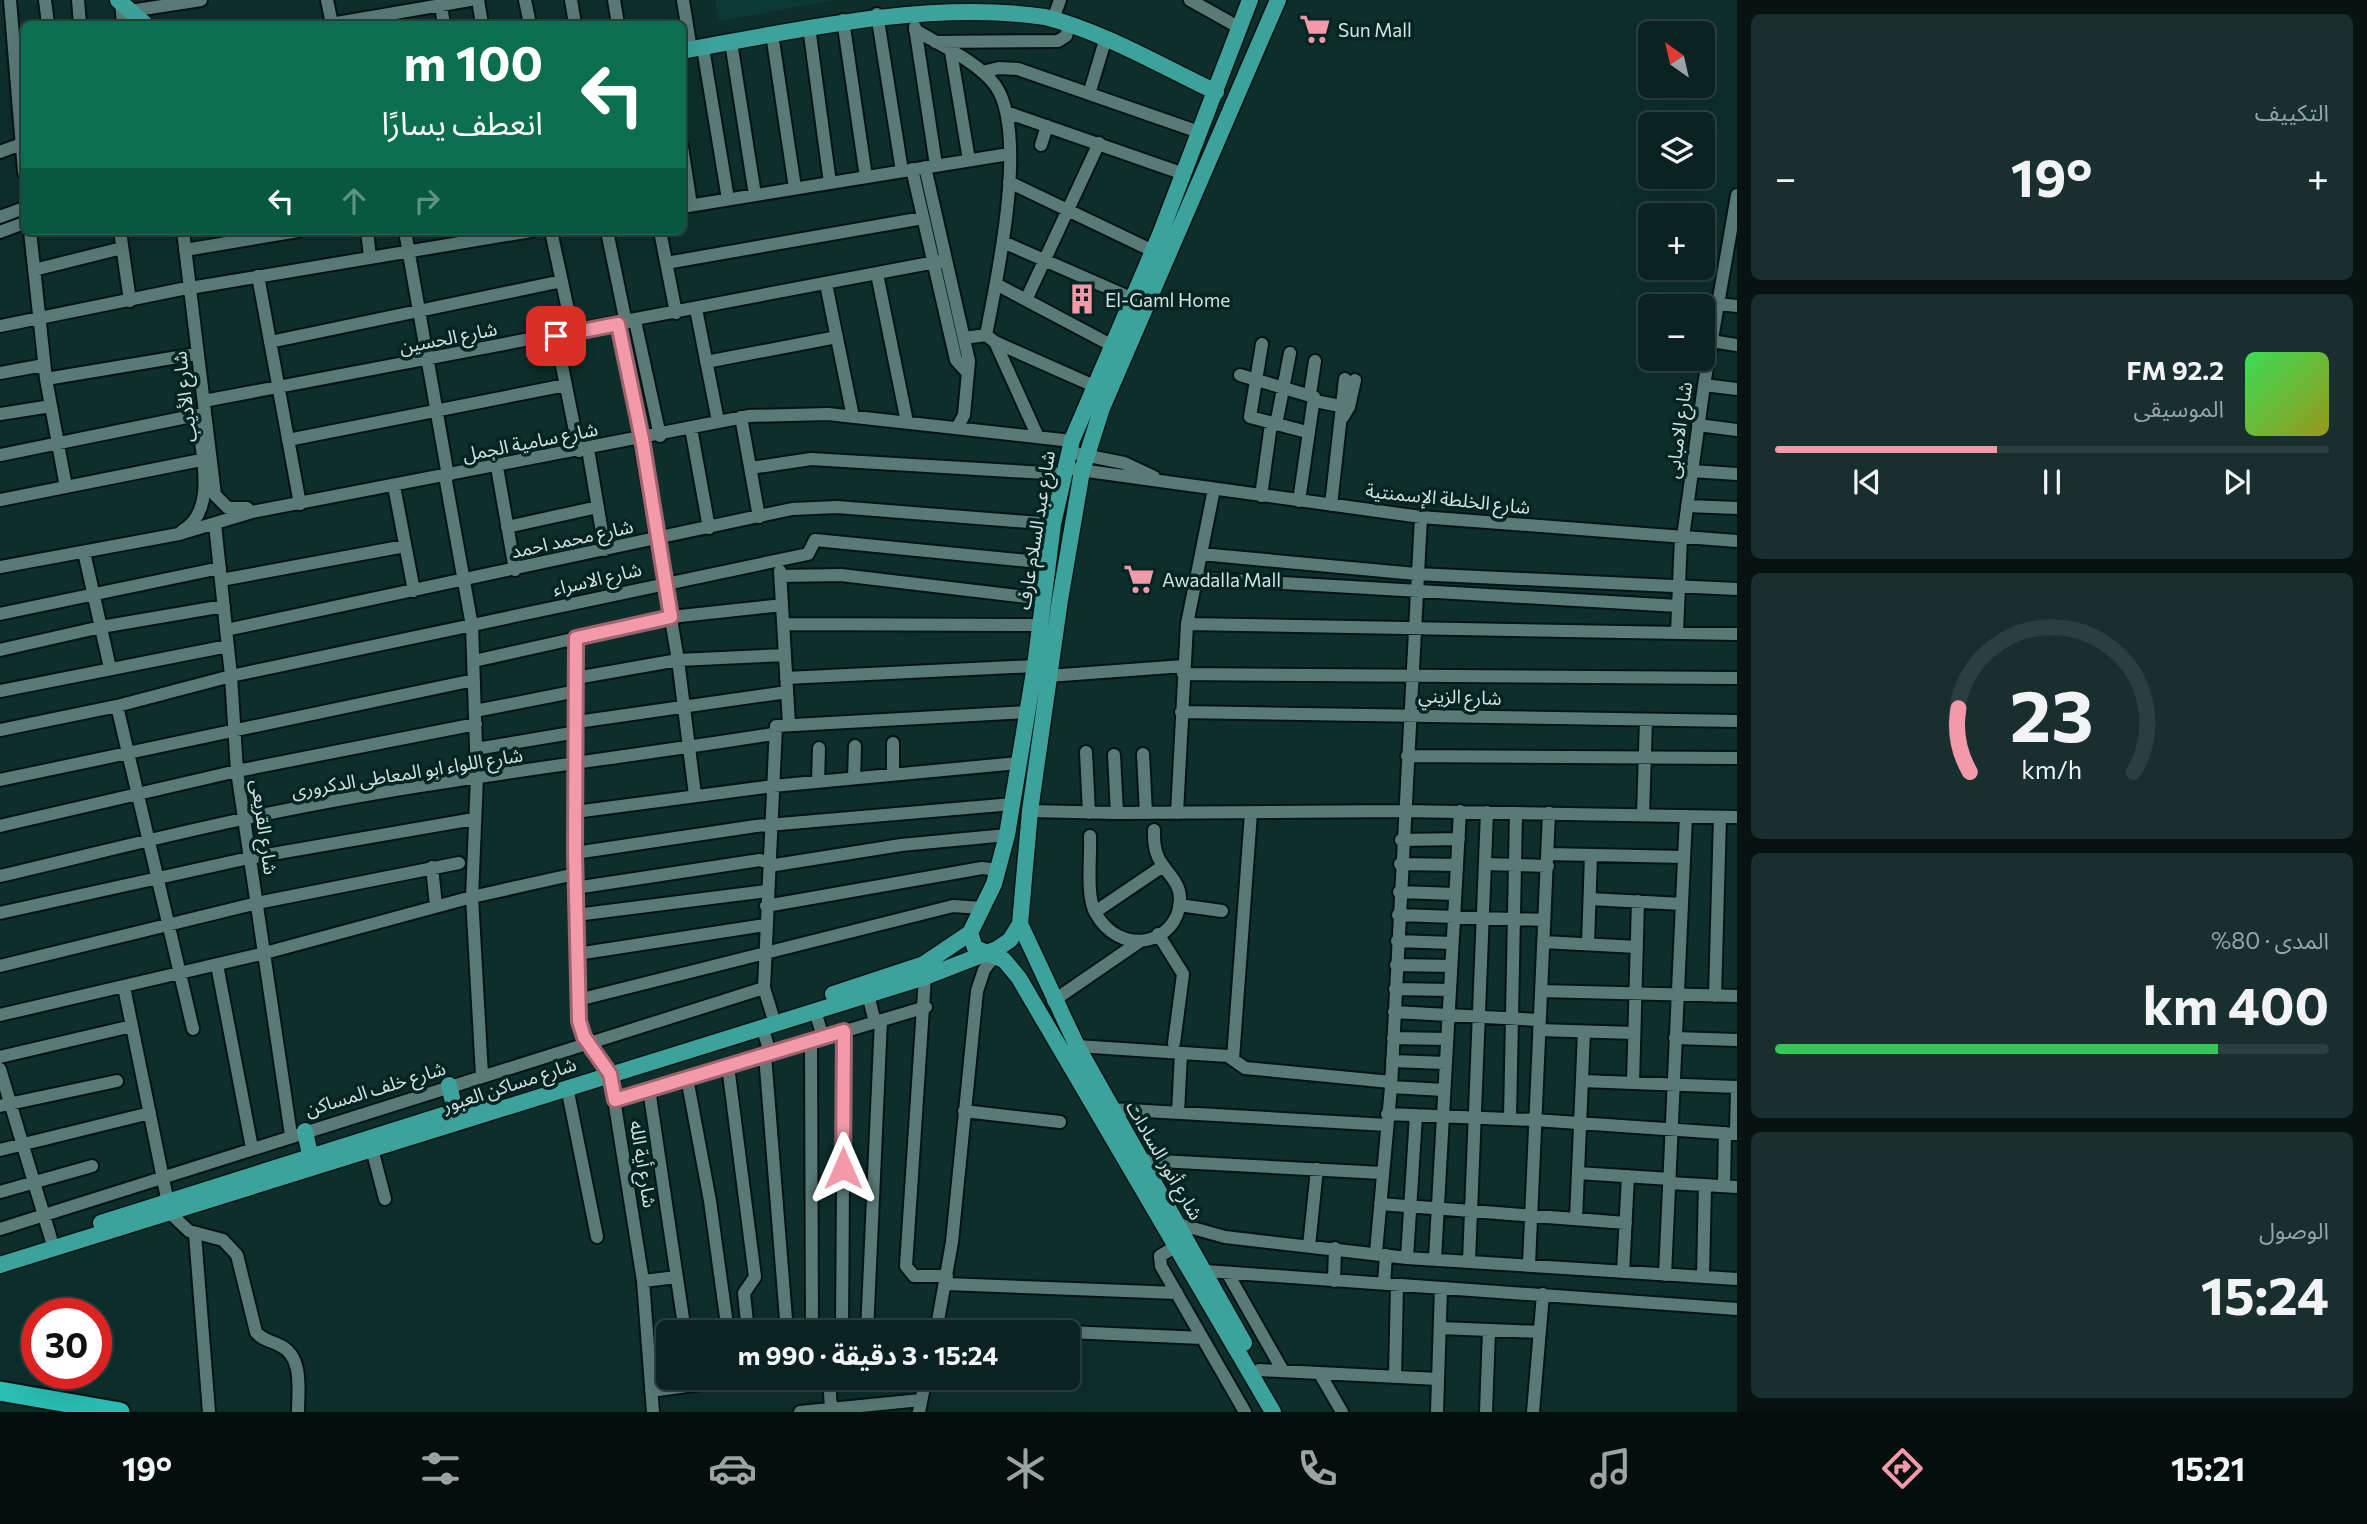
<!DOCTYPE html>
<html lang="ar">
<meta charset="utf-8">
<style>
:root{--surface:#0a2220;--page:#182f2d;--text:#f1f3f6;--muted:#99a4a5;--line:#2a3f3e;--accent:#f39aaa}
body{margin:0;font-family:Commissioner,"Noto Sans Arabic",sans-serif;background:var(--page);color:var(--text);direction:rtl;height:100vh;display:flex;flex-direction:column;font-size:26px;white-space:nowrap}
*{box-sizing:border-box;margin:0}
p{font-size:23px;color:var(--muted)}
.icon{flex:none;width:38px;height:38px;fill:none;stroke:currentColor;stroke-width:2;stroke-linecap:round;stroke-linejoin:round}
.map{position:relative;flex:1;overflow:hidden;direction:ltr}
.details{display:flex;flex-direction:column;gap:14px;padding:14px;background:#061312;width:630px}
.details>*{flex:none}
.banner{position:absolute;left:21px;top:21px;width:665px;height:214px;border-radius:10px;box-shadow:0 7px 28px #0002,0 0 0 2px var(--line);direction:rtl;background:#0b6e4f;color:#fff;overflow:hidden}
.needle{width:46px;rotate:326deg}
.controls{position:absolute;left:1638px;top:21px;display:grid;gap:14px}
.controls a{display:grid;place-items:center;width:77px;height:77px;border-radius:10px;background:var(--surface);box-shadow:0 7px 28px #0002,0 0 0 2px var(--line);font-size:35px}
.speed{position:absolute;left:21px;top:1298px;display:flex;gap:14px;font-size:35px;font-weight:700;text-align:center}
.speed>*{display:grid;place-content:center;width:91px;height:91px;border-radius:50%;background:var(--surface);box-shadow:0 7px 28px #0002,0 0 0 2px var(--line);line-height:1}
.speed .limit{border:10px solid #d22;background:#fff;color:#111}
.pin{position:absolute;display:grid;place-items:center;width:60px;height:60px;color:#fff;margin:-30px;border-radius:14px;box-shadow:0 4px 10px #0006}
.me{position:absolute;width:77px;margin:-38px;rotate:0deg;stroke-linejoin:round;filter:drop-shadow(0 0 5px #0008)}
.turn{display:flex;align-items:center;gap:24px;height:147px;padding:0 28px;font-size:32px}
.turn .icon{width:91px;height:91px;stroke-width:2.5}
.turn b{display:block;font-size:49px;line-height:60px}
.lanes{display:flex;align-items:center;height:66px;padding:0 28px;background:#0003;justify-content:center;gap:35px;direction:ltr}
.lanes .off{opacity:.35}
.big{font-size:52px;font-weight:700;line-height:1.1}
.details .card{flex:1;display:flex;flex-direction:column;justify-content:center;gap:10px;min-width:0;padding:0 24px;border-radius:10px;background:var(--page)}
.details .dial{align-items:center;gap:0}
.dial svg{height:182px;overflow:visible;fill:none;stroke:var(--line);stroke-width:7;stroke-linecap:round;text-anchor:middle}
.dial text{fill:var(--text);stroke:none}
.song{display:flex;align-items:center;gap:21px}
.cover{width:84px;height:84px;border-radius:10px;background:linear-gradient(135deg,hsl(130 70% 55%),hsl(60 70% 35%))}
.played{height:7px;border-radius:4px;background:linear-gradient(90deg,var(--accent) 40%,var(--line) 40%)}
.keys{display:flex;justify-content:space-around;direction:ltr}
.heat{display:flex;justify-content:space-between;align-items:center;font-size:38px;direction:ltr}
.charge{height:10px;border-radius:5px;background:linear-gradient(90deg,#34c759 80%,var(--line) 0)}
.trip{position:absolute;left:656px;top:1320px;width:424px;height:70px;border-radius:10px;background:var(--surface);box-shadow:0 7px 28px #0002,0 0 0 2px var(--line);font-weight:700;line-height:70px;text-align:center;direction:rtl}
.dock{display:flex;height:112px;justify-content:space-around;align-items:center;background:#040e0d;color:var(--muted)}
.dock .icon{width:49px;height:49px}
.dock .selected{color:var(--accent)}
.dock b{font-size:32px;color:var(--text)}
main{display:flex;flex:1;min-height:0}
.map>svg:first-child{display:block}
.built{fill:#0c3836}
.lines{fill:none;stroke-linecap:round;stroke-linejoin:round}
.minor-casing{stroke:#001513;stroke-width:16}
.major-casing{stroke:#001513;stroke-width:19}
.highway-casing{stroke:#001513;stroke-width:23}
.minor{stroke:#5a7a77;stroke-width:12}
.major{stroke:#3da29b;stroke-width:16}
.highway{stroke:#2abdb3;stroke-width:19}
.route-casing{stroke:#9e646e;stroke-width:18}
.route{stroke:#f39aaa;stroke-width:12}
.labels{text-anchor:middle;dominant-baseline:central;stroke-width:7;stroke-linejoin:round;paint-order:stroke}
.poi-label{font-size:19px;fill:#d2e3e1;stroke:#042422;text-anchor:start}
.street-label{font-size:19px;fill:#d2e3e1;stroke:#042422}
</style>
<main>
<section class="details">
<div class="card"><p>التكييف</p>
<div class="heat"><a>−</a><b class="big">19°</b><a>+</a></div>
</div>
<div class="card">
<div class="song"><i class="cover"></i><div><b>92.2 FM</b><p>الموسيقى</p></div></div>
<div class="played"></div>
<div class="keys"><svg class="icon" aria-label="previous" viewBox="0 0 24 24"><path d="M18 5L8 12l10 7zM5 5v14"/></svg><svg class="icon" aria-label="pause" viewBox="0 0 24 24"><path d="M8 5v14M16 5v14"/></svg><svg class="icon" aria-label="next" viewBox="0 0 24 24"><path d="M6 5l10 7-10 7zM19 5v14"/></svg></div>
</div>
<div class="card dial"><svg viewBox="0 0 100 80">
<path d="M14 69A42 42 0 1 1 86 69"/>
<path d="M14 69A42 42 0 0 1 9 41" stroke="#f39aaa"/>
<text x="50" y="56" font-size="32" font-weight="700">23</text>
<text x="50" y="72" font-size="11">km/h</text>
</svg></div>
<div class="card"><p>المدى · 80%</p><b class="big">400 km</b><div class="charge"></div></div>
<div class="card"><p>الوصول</p><b class="big">15:24</b></div>
</section>
<div class="map">
<svg width="1737" height="1412" viewBox="0 0 1737 1412">
<rect width="100%" height="100%" fill="#0e2e2b"/>
<path class="built" d="M715,0H836L719,21Z"/>
<g class="lines">
<g class="minor-casing">
<path id="minor" d="M10,0L24,172
M45,0L48,24
M78,0L80,24
M327,0L332,24
M440,0L444,24
M478,0L482,24
M525,0L530,24
M571,0L575,24
M614,0L618,24
M683,0L691,50
M1190,0L1240,28
M121,3L123,24
M130,11L201,0
M877,14L902,171
M1053,19L1060,0
M843,20L866,177
M331,24L470,0
M809,27L830,183
M915,27L936,165
M915,30C940,45 977,61 995,85C1029,132 997,278 986,335
M772,34L795,188
M731,42L755,195
M935,42L1058,41L1066,36L1070,24
M703,48L728,199
M951,52L969,160
M982,72L999,68L1018,69L1199,132
M1089,94L1105,41
M1006,112L1184,174
M1041,145L1047,126
M682,147L691,205
M0,152L24,143
M925,167L969,361L964,415L957,428
M912,169L956,360L966,371
M1009,182L1153,251
M682,207L1009,154
M0,217L24,208
M30,231L46,379L66,487
M120,231L130,301
M183,231L215,495L228,508H247
M367,231L370,257
M405,231L448,476
M551,231L573,333
M607,231L626,323
M660,231L676,313
M0,232L24,223
M1003,242L1131,298
M185,250L298,231
M666,263L923,218
M34,270L122,248
M877,274L907,422
M258,276L300,504
M826,284L853,417
M996,284L1111,345
M190,288L531,231
M1026,300L1099,143
M1717,304L1737,306
M696,309L718,421
M635,321L660,436
M618,324L642,439
M0,326L182,289
M556,336L579,451
M964,338L986,335L995,342L1038,437
M1711,341L1737,345
M270,342L562,281
M995,342L1094,386
M1262,344L1250,417L1307,432
M706,362L837,337
M0,373L44,365
M1240,375L1314,397L1299,501
M46,379L190,355
M1704,385L1737,389
M1310,394L1315,361
M204,401L946,260
M1320,402L1340,406
M0,414L51,406
M741,417L759,517
M1343,417L1349,407L1355,380
M1276,425L1290,353
M1698,425L1737,430
M691,428L709,528
M288,440L566,385
M640,440L678,660L695,795
M588,449L605,550
M1069,452L1124,463L1154,477
M0,455L197,415
M497,467L515,570
M751,468L811,459L1062,474
M1073,469L1421,517L1737,541
M1691,471L1737,474
M445,476L472,626L477,777L472,897L482,1075
M394,486L414,591
M1261,496L1271,424
M0,500L201,460
M1331,505L1345,379
M1687,506L1737,508
M215,524L231,676L237,771L291,1135
M507,527L598,507
M182,531C218,511 201,452 198,418
M1683,537L1704,385L1737,195
M84,552L110,668
M1201,554L1416,574L1737,589
M0,567L179,534L252,512L749,416L828,414L1072,441
M780,571L789,724
M781,576L841,575L1044,599
M1196,578L1678,606
M221,580L405,546
M0,614L220,568
M783,624L1041,625
M1187,624L1737,634
M226,630L792,509L837,507L1053,524
M1677,633L1681,537
M576,638L575,853L579,1021L584,1037L610,1074L643,1281L653,1412
M0,650L101,627L224,606
M474,661L671,617L782,605
M1183,674L1737,678
M1048,676L1184,666
M576,678L678,660L785,655
M786,678L1035,666
M0,691L228,646
M117,706L193,1029
M475,711L577,691
M1181,712L1737,721
M577,722L787,692
M0,730L117,706L231,676L808,554L815,540L1048,563
M476,749L577,732
M1086,752L1089,813
M1143,754L1146,813
M1114,755L1117,813
M1407,756L1737,758
M893,774V743
M854,778L855,746
M0,780L474,680
M818,782L819,748
M1030,811L1117,813L1403,811L1737,817
M575,812L773,786L1019,763
M1177,813L1187,624L1214,489
M1643,815L1646,720
M0,826L237,771L476,724
M1090,836C1091,855 1086,896 1095,912C1119,958 1178,945 1180,900C1181,882 1165,872 1158,857C1154,848 1154,840 1154,830
M1401,840L1459,839
M575,853L756,826L1013,804
M1548,854L1684,857
M1400,864L1457,865
M1485,864L1548,866
M432,867L436,906
M0,876C81,857 162,836 243,819C418,781 597,762 773,734
M575,888L760,860L775,865L901,845L1007,835
M1399,892L1455,894
M1590,899L1682,904
M1179,905L1222,911
M766,906L982,868L999,870
M1095,912L1163,866
M0,913L249,858L474,819
M576,915L767,891
M1398,915L1544,920
M1158,934L1183,974L1174,1043
M1397,941L1452,943
M1543,942L1637,947
M1588,944L1591,855
M577,954L765,925
M217,965L252,1148
M1396,965L1451,966
M0,966L257,903L459,863
M925,977L906,1266L914,1276H947
M124,987L170,1213L189,1231L223,1240L237,1255L256,1332C263,1341 270,1340 279,1345C304,1356 298,1390 298,1412
M1395,989L1450,990
M1541,991L1737,996
M868,995L875,1022
M1715,996L1720,817
M578,1000L953,906L982,908
M1053,1001L1139,942
M815,1011L823,1037
M1394,1012L1539,1020
M772,1014L764,988L776,726L1026,712
M0,1015L265,953L472,897L575,874
M762,1026L770,1053
M1539,1030L1634,1033
M1393,1038L1447,1039
M1675,1038L1737,1040
M811,1041L812,1332
M1077,1046L1228,1056L1245,1068L1391,1082
M765,1055L787,1332
M0,1057L132,1026
M1233,1059L1251,813
M1392,1061L1446,1063
M728,1066L755,1277L744,1293L748,1332
M0,1069L51,1239
M687,1078L710,1201L728,1332
M1582,1081L1737,1087
M1633,1083L1638,901
M567,1087L597,1237
M1391,1087L1444,1090
M649,1089L685,1332
M615,1100L926,1007
M0,1106L117,1081
M1111,1109L1387,1125
M964,1111L1060,1122
M1178,1113L1181,1053
M1387,1114L1535,1120L1737,1134
M1510,1118L1516,813
M1736,1133L1737,1091
M372,1149L385,1199
M0,1150L150,1113
M1141,1160L1382,1173
M1578,1173L1670,1179
M1670,1183L1737,1187
M1724,1186L1725,1133
M0,1192L92,1166
M1380,1204L1626,1223
M1576,1219L1584,1032
M1178,1224L1225,1237L1407,1258L1737,1279
M0,1229L764,988
M195,1234L209,1412
M1183,1242L1160,1256L1161,1266L1245,1412
M1309,1246L1317,1169
M1376,1252L1391,1087L1421,517
M1407,1258L1416,1115
M1435,1259L1460,811
M1469,1261L1487,812
M1529,1264L1549,813
M1206,1271L1737,1309
M1623,1272L1628,1176
M1228,1274L1283,1371
M1665,1275L1686,816
M1703,1277L1705,1185
M643,1281L677,1277
M1334,1281L1335,1248
M946,1284L1177,1293
M1384,1284L1386,1255
M937,1327L1052,1332
M1440,1328L1540,1332
M842,1332L844,1031
M867,1332L881,1020
M936,1332L952,1242L977,991L984,970L996,954
M1068,1332L1202,1338
M1259,1370L1438,1379
M1320,1374L1342,1412
M829,1377L831,1409
M1395,1377L1397,1285
M651,1391L751,1377
M800,1412L921,1400
M919,1412L926,1377
M1437,1412L1441,1288
M1486,1412L1489,1330
M1533,1412L1543,1294"/>
</g>
<g class="major-casing">
<path id="major" d="M118,0L145,24
M1250,0L1159,237L1072,440L1053,524L1035,666L1007,835L994,884L970,933L975,948L1004,960L1019,978L1273,1412
M682,51C796,30 931,0 1045,17C1104,32 1161,66 1216,92
M1020,924L1077,1046L1244,1343
M833,994L924,964L970,933
M449,1085L455,1111
M305,1131L310,1155
M101,1223L491,1100
M0,1265L925,977L997,949L1010,940L1020,924L1030,811L1060,600L1082,471L1102,408L1278,0"/>
</g>
<g class="highway-casing">
<path id="highway" d="M0,1391L120,1412"/>
</g>
<use href="#minor" class="minor"/>
<use href="#major" class="major"/>
<use href="#highway" class="highway"/>
</g>
<g class="lines">
<g class="route-casing">
<path id="route" d="M556,336L618,324L642,439L671,617L576,638L575,853L579,1021L584,1037L610,1074L615,1100L844,1031L843,1168"/>
</g>
<use href="#route" class="route"/>
</g>
<defs>
<g id="supermarket-bare" transform="scale(2.415)"><path d="M-6-5.5h2.5l.6 2H6L4.5 2H-2.5L-4.4-4H-6ZM-1.5 3.2a1.3 1.3 0 1 0 .1 0ZM3 3.2a1.3 1.3 0 1 0 .1 0Z" fill="#f39aaa" stroke="#042422" stroke-width="2.5" paint-order="stroke"/></g>
<g id="building-bare" transform="scale(2.415)"><path d="M-4-6H4V6H1V3H-1V6H-4ZM-2.5-4.3h1.7v1.8h-1.7ZM.8-4.3h1.7v1.8H.8ZM-2.5-1h1.7V.8h-1.7ZM.8-1h1.7V.8H.8Z" fill="#f39aaa" stroke="#042422" stroke-width="2.5" paint-order="stroke"/></g>
</defs>
<g fill-rule="evenodd">
<use href="#supermarket-bare" x="1315" y="29"/>
<use href="#building-bare" x="1082" y="299"/>
<use href="#supermarket-bare" x="1139" y="579"/>
</g>
<g class="labels">
<g class="poi-label">
<text x="1338" y="29">Sun Mall</text>
<text x="1105" y="299">El-Gaml Home</text>
<text x="1162" y="579">Awadalla Mall</text>
</g>
<g class="street-label">
<text transform="translate(448 337) rotate(-11)">شارع الحسين</text>
<text transform="translate(184 397) rotate(-97)">شارع الأديب</text>
<text transform="translate(1678 430) rotate(-82)">شارع الامبابى</text>
<text transform="translate(530 441) rotate(-11)">شارع سامية الجمل</text>
<text transform="translate(1448 498) rotate(6)">شارع الخلطة الإسمنتية</text>
<text transform="translate(1035 530) rotate(-81)">شارع عبد السلام عارف</text>
<text transform="translate(572 538) rotate(-12)">شارع محمد احمد</text>
<text transform="translate(597 578) rotate(-13)">شارع الاسراء</text>
<text transform="translate(1460 696) rotate(2)">شارع الزيني</text>
<text transform="translate(407 772) rotate(-9)">شارع اللواء ابو المعاطى الدكرورى</text>
<text transform="translate(265 827) rotate(82)">شارع القريعى</text>
<text transform="translate(509 1084) rotate(-18)">شارع مساكن العبور</text>
<text transform="translate(375 1088) rotate(-17)">شارع خلف المساكن</text>
<text transform="translate(1165 1160) rotate(60)">شارع أنور السادات</text>
<text transform="translate(644 1164) rotate(81)">شارع أية الله</text>
</g>
</g>
</svg>
<div class="controls">
<a><svg class="needle" viewBox="-14 -14 28 28"><path d="M0-13l5 13h-10z" fill="#e53935"/><path d="M0 13l5-13h-10z" fill="#99a4a5"/></svg></a>
<a><svg class="icon" aria-label="layers" viewBox="0 0 24 24"><path d="M12 4l9 5-9 5-9-5zM3 14l9 5 9-5"/></svg></a>
<a>+</a>
<a>−</a>
</div>
<div class="speed"><div class="limit">30</div></div>
<div class="pin" style="left:556px;top:336px;background:#d93025"><svg class="icon" aria-label="arrive" viewBox="0 0 24 24"><path d="M6 21V4h12l-3 4 3 4H6"/></svg></div>
<svg class="me" style="left:843px;top:1168px" viewBox="-20 -20 40 40"><path d="M0-17L14 15 0 8-14 15z" fill="#f39aaa" stroke="#fff" stroke-width="4"/></svg>
<div class="trip">15:24 · 3 دقيقة · 990 m</div>
<div class="banner">
<div class="turn"><svg class="icon" aria-label="left" viewBox="0 0 24 24"><path d="M17 20v-9H6M10 6l-5 5 5 5"/></svg><div><b>100 m</b>انعطف يسارًا</div></div>
<div class="lanes"><svg class="icon" aria-label="left" viewBox="0 0 24 24"><path d="M17 20v-9H6M10 6l-5 5 5 5"/></svg><svg class="icon off" aria-label="ahead" viewBox="0 0 24 24"><path d="M12 20V5M6 11l6-6 6 6"/></svg><svg class="icon off" aria-label="right" viewBox="0 0 24 24"><path d="M7 20v-9h11M14 6l5 5-5 5"/></svg></div>
</div>
</div>
</main>
<nav class="dock">
<b>15:21</b>
<svg class="icon selected" aria-label="directions" viewBox="0 0 24 24"><path d="M12 3l9 9-9 9-9-9zM9 14v-3h6M13 9l2 2-2 2"/></svg>
<svg class="icon" aria-label="music" viewBox="0 0 24 24"><path d="M9 18V5l10-2v13"/><circle cx="6" cy="18" r="3"/><circle cx="16" cy="16" r="3"/></svg>
<svg class="icon" aria-label="phone" viewBox="0 0 24 24"><path d="M5 4h4l2 5-3 2q2 4 5 5l2-3 5 2v4C11 20 4 13 5 4z"/></svg>
<svg class="icon" aria-label="climate" viewBox="0 0 24 24"><path d="M12 3v18M4 7l16 10M4 17L20 7"/></svg>
<svg class="icon" aria-label="car" viewBox="0 0 24 24"><path d="M5 17H2v-5l4-1 3-4h7l3 4 3 1v5h-3M9 17h6M6 11h13"/><circle cx="7" cy="17" r="2"/><circle cx="17" cy="17" r="2"/></svg>
<svg class="icon" aria-label="filters" viewBox="0 0 24 24"><path d="M4 7h16M4 17h16"/><circle cx="9" cy="7" r="2"/><circle cx="15" cy="17" r="2"/></svg>
<b>19°</b>
</nav>
